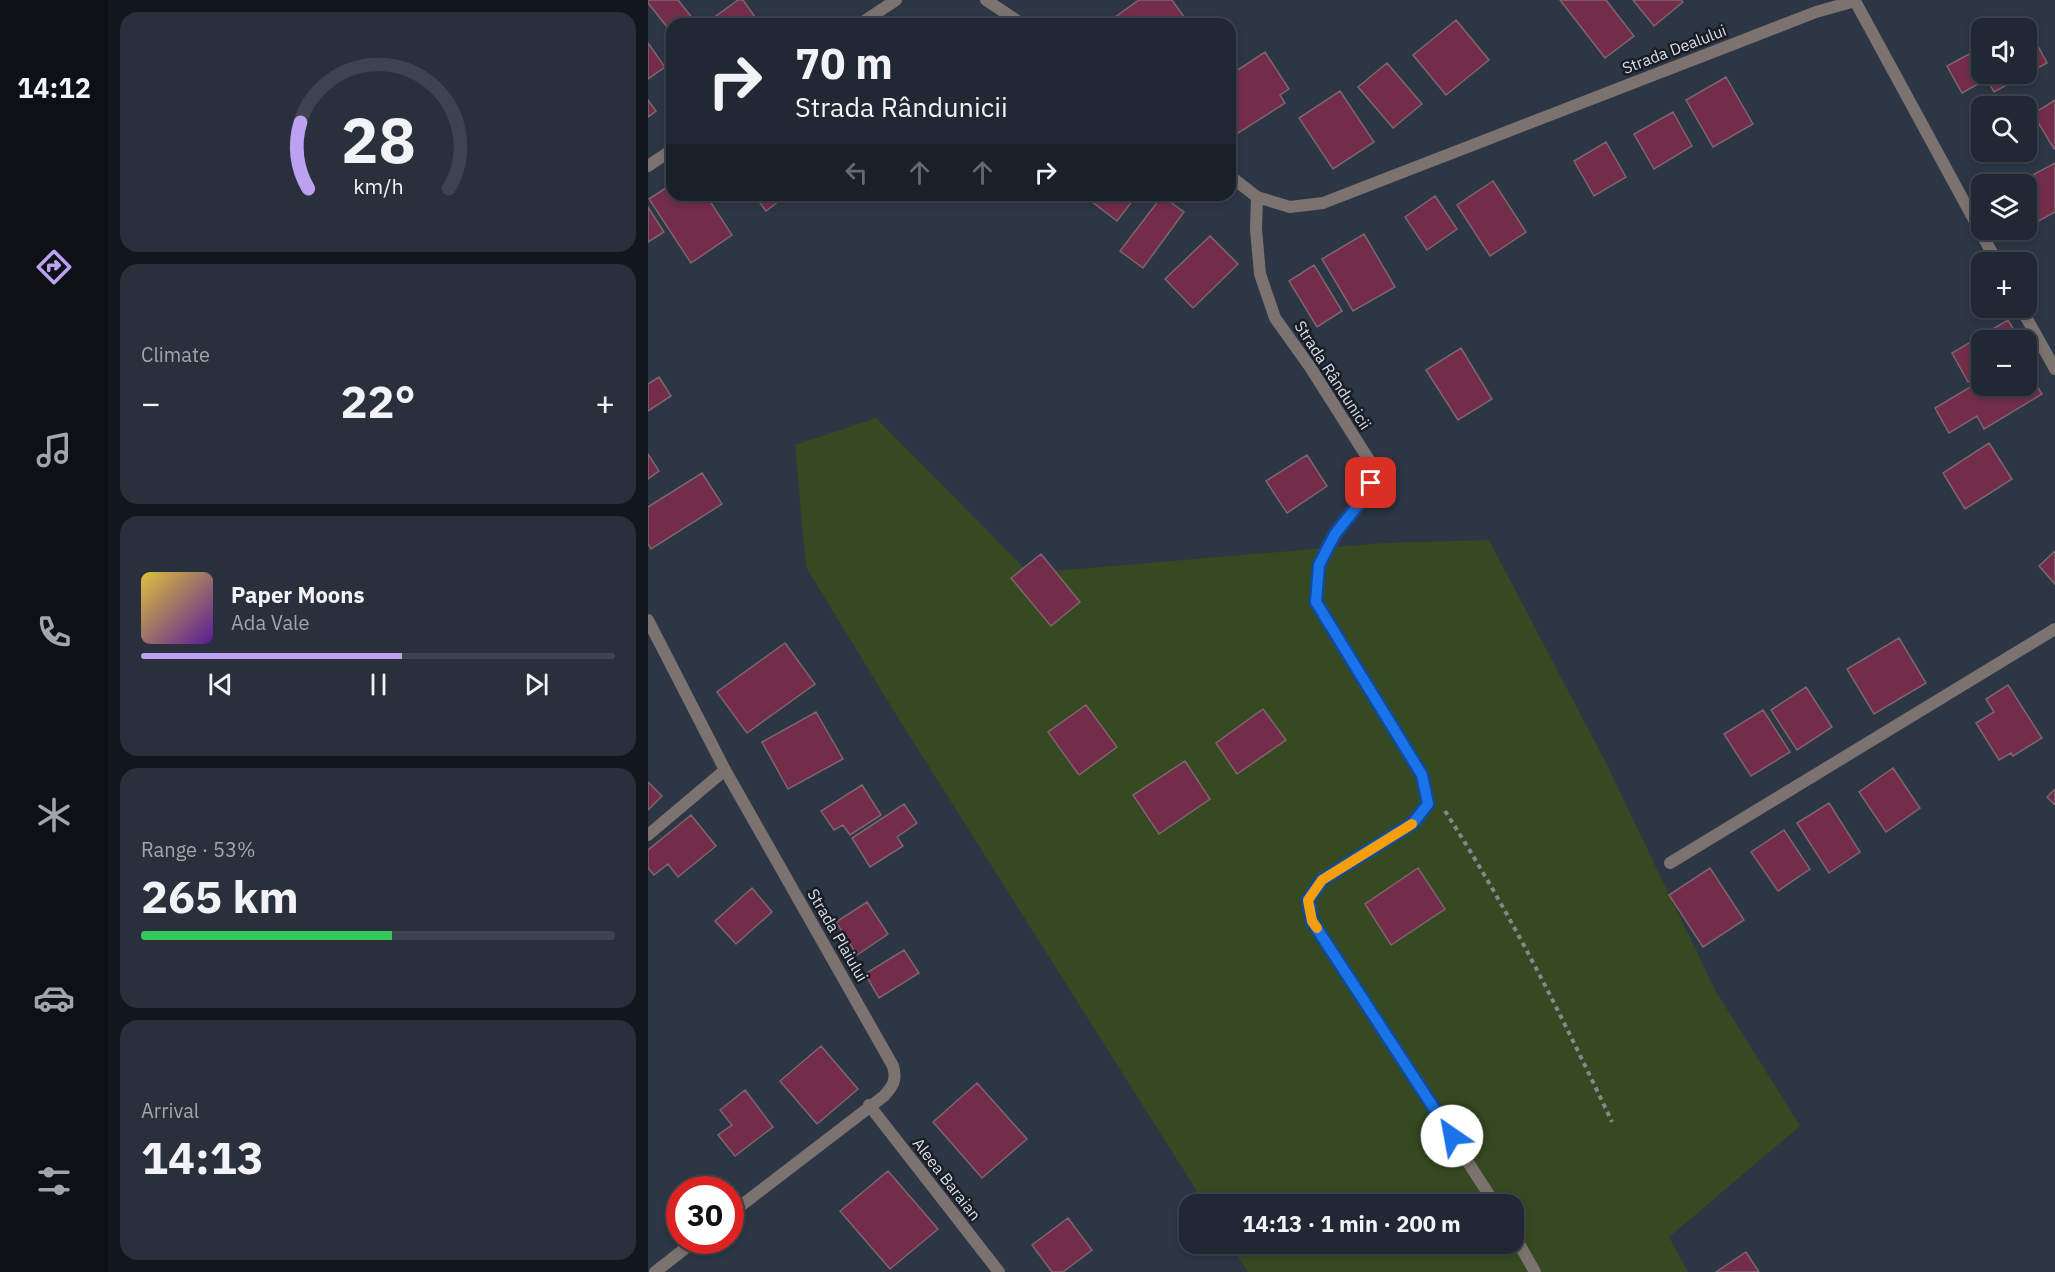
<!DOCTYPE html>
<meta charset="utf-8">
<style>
:root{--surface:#212834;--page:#29303c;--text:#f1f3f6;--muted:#a2a6ac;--line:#3e444f;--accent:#bca0f2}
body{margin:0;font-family:"IBM Plex Sans",sans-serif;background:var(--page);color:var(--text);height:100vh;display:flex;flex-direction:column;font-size:22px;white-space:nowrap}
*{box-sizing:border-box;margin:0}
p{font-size:20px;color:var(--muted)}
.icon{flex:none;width:33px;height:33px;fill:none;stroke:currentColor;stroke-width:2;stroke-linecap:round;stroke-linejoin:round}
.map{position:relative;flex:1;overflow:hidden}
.sheet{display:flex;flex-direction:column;gap:12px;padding:12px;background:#12161d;width:540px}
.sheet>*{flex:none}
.hud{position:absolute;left:18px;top:18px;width:570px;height:183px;border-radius:18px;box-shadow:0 3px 9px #0003,0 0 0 2px var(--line);background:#212834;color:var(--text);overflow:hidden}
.controls{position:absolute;left:1323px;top:18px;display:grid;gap:12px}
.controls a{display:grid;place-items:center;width:66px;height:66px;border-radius:12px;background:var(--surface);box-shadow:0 3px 9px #0003,0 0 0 2px var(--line);font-size:30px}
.speed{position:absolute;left:18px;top:1176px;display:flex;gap:12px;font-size:30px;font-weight:700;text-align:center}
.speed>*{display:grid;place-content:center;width:78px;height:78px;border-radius:50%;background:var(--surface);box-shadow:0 3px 9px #0003,0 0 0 2px var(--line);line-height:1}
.speed .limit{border:9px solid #d22;background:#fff;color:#111}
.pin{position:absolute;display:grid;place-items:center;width:51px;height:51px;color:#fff;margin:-26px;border-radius:12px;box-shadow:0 3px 9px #0006}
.me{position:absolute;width:66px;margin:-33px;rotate:327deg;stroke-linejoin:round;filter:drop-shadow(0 0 4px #0008)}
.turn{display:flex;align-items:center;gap:21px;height:126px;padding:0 30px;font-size:27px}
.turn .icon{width:78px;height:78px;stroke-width:2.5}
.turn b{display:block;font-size:42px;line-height:51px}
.lanes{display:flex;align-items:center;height:57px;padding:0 30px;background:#0003;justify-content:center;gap:30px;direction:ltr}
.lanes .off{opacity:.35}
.big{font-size:45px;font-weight:700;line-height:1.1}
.sheet .tile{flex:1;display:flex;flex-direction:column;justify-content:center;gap:9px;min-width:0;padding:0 21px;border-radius:18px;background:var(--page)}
.sheet .dial{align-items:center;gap:0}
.dial svg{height:156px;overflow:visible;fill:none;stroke:var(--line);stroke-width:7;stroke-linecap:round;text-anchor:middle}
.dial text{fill:var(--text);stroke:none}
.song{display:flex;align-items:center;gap:18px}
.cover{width:72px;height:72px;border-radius:9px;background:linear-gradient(135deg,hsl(50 70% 55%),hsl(270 70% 35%))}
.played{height:6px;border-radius:3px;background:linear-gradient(90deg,var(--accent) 55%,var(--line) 55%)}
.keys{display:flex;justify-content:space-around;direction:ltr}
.heat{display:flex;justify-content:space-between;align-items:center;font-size:33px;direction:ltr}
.charge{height:9px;border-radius:4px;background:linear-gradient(90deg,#34c759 53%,var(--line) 0)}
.trip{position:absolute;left:531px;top:1194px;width:345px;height:60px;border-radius:18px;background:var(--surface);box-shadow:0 3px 9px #0003,0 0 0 2px var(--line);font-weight:700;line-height:60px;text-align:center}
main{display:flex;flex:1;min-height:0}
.dock{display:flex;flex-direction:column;width:108px;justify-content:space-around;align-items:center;background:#0d1015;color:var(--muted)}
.dock .icon{width:42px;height:42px}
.dock .current{color:var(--accent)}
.dock b{font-size:27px;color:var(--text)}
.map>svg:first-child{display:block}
.green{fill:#374920}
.building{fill:#732d4a;stroke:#7c666d;stroke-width:1.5}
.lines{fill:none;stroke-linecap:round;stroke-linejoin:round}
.path{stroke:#808894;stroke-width:4;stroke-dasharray:4.5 4.5;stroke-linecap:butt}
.minor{stroke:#7c7270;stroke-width:12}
.route-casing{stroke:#114b97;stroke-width:15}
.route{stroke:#1a73e8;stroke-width:10}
.slow{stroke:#f59e0b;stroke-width:10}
.labels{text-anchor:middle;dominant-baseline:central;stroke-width:5;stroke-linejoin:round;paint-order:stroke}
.street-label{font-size:16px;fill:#d9dfe9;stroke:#191d24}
</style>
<main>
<nav class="dock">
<b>14:12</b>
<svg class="icon current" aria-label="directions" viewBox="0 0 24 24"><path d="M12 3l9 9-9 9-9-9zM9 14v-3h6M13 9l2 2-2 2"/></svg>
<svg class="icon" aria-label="music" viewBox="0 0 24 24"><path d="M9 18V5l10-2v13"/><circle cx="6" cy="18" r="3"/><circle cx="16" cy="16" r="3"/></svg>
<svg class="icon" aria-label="phone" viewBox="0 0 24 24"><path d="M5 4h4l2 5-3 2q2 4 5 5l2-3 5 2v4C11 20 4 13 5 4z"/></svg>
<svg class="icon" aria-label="climate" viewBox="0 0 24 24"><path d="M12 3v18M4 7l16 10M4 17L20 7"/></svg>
<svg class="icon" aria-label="car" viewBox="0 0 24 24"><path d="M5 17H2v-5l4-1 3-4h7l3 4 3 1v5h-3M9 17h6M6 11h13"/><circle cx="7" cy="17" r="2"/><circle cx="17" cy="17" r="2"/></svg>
<svg class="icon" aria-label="filters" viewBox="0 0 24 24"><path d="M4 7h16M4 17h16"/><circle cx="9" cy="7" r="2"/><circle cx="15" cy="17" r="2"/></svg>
</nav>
<section class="sheet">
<div class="tile dial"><svg viewBox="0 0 100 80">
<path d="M14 69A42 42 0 1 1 86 69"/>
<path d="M14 69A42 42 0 0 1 10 35" stroke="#bca0f2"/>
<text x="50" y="56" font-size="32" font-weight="700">28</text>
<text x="50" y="72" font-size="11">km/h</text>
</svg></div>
<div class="tile"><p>Climate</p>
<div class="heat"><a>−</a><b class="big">22°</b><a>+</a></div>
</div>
<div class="tile">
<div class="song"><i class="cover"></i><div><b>Paper Moons</b><p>Ada Vale</p></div></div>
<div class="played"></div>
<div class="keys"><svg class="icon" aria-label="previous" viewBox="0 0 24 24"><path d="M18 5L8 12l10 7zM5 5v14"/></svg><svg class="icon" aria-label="pause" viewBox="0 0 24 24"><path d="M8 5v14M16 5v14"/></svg><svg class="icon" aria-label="next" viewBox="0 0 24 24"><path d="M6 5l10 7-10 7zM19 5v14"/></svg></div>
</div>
<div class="tile"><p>Range · 53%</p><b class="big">265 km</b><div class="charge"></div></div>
<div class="tile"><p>Arrival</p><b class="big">14:13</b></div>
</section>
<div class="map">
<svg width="1407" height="1272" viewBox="0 0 1407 1272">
<rect width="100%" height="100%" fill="#2c3645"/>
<path class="green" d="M228,418L381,573L736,543L841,540L959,765L1067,990L1152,1126L1021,1237L1040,1272H600L582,1244H866V1204H557L249,716L158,567L147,445Z"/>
<path class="building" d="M0,0H30L49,24H24V33L0,3Z
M90,0H95L112,24H57Z
M491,0H524L541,24H466L463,20Z
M912,0H958L986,36L957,58Z
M985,0H1033L1035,2L1006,26Z
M808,20L841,60L798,95L765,55Z
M1378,23L1399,63L1346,92L1339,79L1314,93L1299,66L1334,47V74H1378V28H1368Z
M0,43L17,67L0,79Z
M617,52L641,89L632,95L637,103L584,137L582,134V75Z
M739,63L774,104L745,128L710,87Z
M1078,77L1105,124L1065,147L1038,100Z
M692,91L726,142L685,169L651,118Z
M0,100L8,111L0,117Z
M1407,100V149H1406L1385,114Z
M1025,112L1044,146L1006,169L986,134Z
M958,142L978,177L946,196L926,161Z
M1407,163V212L1378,228V184H1368Z
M845,181L878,232L842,256L809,205Z
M24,184V195H58L84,235L43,263L1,199Z
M106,195H139L118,211Z
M441,195H489L469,221L439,198Z
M514,196L536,212L495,268L472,251Z
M787,196L809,229L779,250L757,217Z
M0,207L16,232L0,242Z
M716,234L747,287L705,311L674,259Z
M562,236L590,264L545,308L517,279Z
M666,265L694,311L669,327L641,281Z
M1360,320L1372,340H1334V374L1320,382L1304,353Z
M813,348L844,399L810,420L778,370Z
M11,377L23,396L0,411V384Z
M1334,380V386H1373L1374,388L1386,381L1394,394L1336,429L1329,416L1301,433L1287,408Z
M1341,443L1364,479L1317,509L1295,473Z
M0,454L11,471L0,479Z
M659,455L679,486L639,513L618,481Z
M54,473L74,504L3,549L0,544V507Z
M1407,551V584L1391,566Z
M393,554L432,602L403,626L363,578Z
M1251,638L1278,683L1226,714L1199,669Z
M137,643L167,684L99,733L69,692Z
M1360,685L1394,738L1365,756L1363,753L1351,760L1328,723L1346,712L1338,699Z
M1158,687L1184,727L1149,750L1123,710Z
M438,705L469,747L431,775L400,732Z
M615,709L638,740L589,774L568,743Z
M1115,710L1142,752L1103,776L1076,734Z
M168,712L195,759L140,789L114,742Z
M537,761L562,799L511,834L485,795Z
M1245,768L1272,808L1238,832L1211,792Z
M0,782L14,796L0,810Z
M214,785L233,815L202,835L195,825L186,830L173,811Z
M1407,789V805L1399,797Z
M1181,803L1212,852L1181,873L1149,823Z
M256,804L269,823L249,837L255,846L222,867L204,838Z
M43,815L68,846L30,877L20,864L6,875L0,868V850Z
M1136,830L1162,869L1130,891L1103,852Z
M770,868L797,909L743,945L717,904Z
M1062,868L1096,920L1055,947L1021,895Z
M104,888L124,912L88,944L67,921Z
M219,902L240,934L209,955L188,922Z
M256,950L271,973L231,998L217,974Z
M173,1046L210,1089L169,1124L132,1081Z
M329,1083L379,1139L334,1178L285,1122Z
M97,1090L125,1127L87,1156L70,1135L84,1125L72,1110Z
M240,1171L290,1229L242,1269L192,1211Z
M420,1218L444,1250L415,1272H404L384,1245Z
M1098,1252L1111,1272H1068Z"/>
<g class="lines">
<path class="path" d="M797,811C861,910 914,1016 964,1122"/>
<path class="minor" d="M338,0L374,24
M212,24L248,0
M0,166L24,150
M582,176L609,197L642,207L675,203L1168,12L1207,1L1349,262
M609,197L608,229L612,274L627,318L662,367L721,460L723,483L714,500L687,534L671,565L668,601L774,775L780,804L765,823L674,880L660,900L664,921L847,1204
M1373,308L1407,369
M0,620L77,770L245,1066C249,1080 245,1086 236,1096L82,1214
M0,835L77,770
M1022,863L1407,629
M221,1105L351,1272
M866,1235L887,1272
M7,1272L48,1240"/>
</g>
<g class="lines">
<g class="route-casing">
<path id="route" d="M723,483L714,500L687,534L671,565L668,602L774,775L780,804L765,823L674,880L660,900L664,921L804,1136"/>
</g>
<use href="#route" class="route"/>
<path class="slow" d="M669,928L664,921L660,900L674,880L764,824"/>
</g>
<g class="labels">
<g class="street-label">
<text transform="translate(1026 49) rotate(-21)">Strada Dealului</text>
<text transform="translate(685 375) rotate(57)">Strada Rândunicii</text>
<text transform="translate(190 935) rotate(60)">Strada Plaiului</text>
<text transform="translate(299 1179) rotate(52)">Aleea Baraian</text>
</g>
</g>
</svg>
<div class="controls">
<a><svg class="icon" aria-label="sound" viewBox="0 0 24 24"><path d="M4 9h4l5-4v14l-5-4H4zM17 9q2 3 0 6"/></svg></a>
<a><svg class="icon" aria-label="search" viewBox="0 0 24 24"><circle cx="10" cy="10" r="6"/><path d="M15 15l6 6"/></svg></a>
<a><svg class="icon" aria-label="layers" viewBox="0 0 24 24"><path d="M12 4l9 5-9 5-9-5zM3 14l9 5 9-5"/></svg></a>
<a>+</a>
<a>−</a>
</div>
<div class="speed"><div class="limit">30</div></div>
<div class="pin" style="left:723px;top:483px;background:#d93025"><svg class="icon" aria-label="arrive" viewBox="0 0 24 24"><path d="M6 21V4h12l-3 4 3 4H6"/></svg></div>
<svg class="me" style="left:804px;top:1136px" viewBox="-20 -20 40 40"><circle r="19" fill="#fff"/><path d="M0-13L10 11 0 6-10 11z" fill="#1a73e8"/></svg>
<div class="trip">14:13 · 1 min · 200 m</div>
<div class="hud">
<div class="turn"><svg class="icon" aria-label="right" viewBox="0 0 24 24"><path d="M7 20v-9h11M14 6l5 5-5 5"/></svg><div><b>70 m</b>Strada Rândunicii</div></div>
<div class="lanes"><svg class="icon off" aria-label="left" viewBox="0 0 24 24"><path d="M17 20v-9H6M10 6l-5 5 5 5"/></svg><svg class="icon off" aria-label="ahead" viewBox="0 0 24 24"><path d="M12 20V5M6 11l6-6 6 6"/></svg><svg class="icon off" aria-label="ahead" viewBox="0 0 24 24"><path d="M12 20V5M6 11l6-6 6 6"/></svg><svg class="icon" aria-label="right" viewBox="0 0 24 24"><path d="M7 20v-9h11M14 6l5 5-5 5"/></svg></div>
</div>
</div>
</main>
